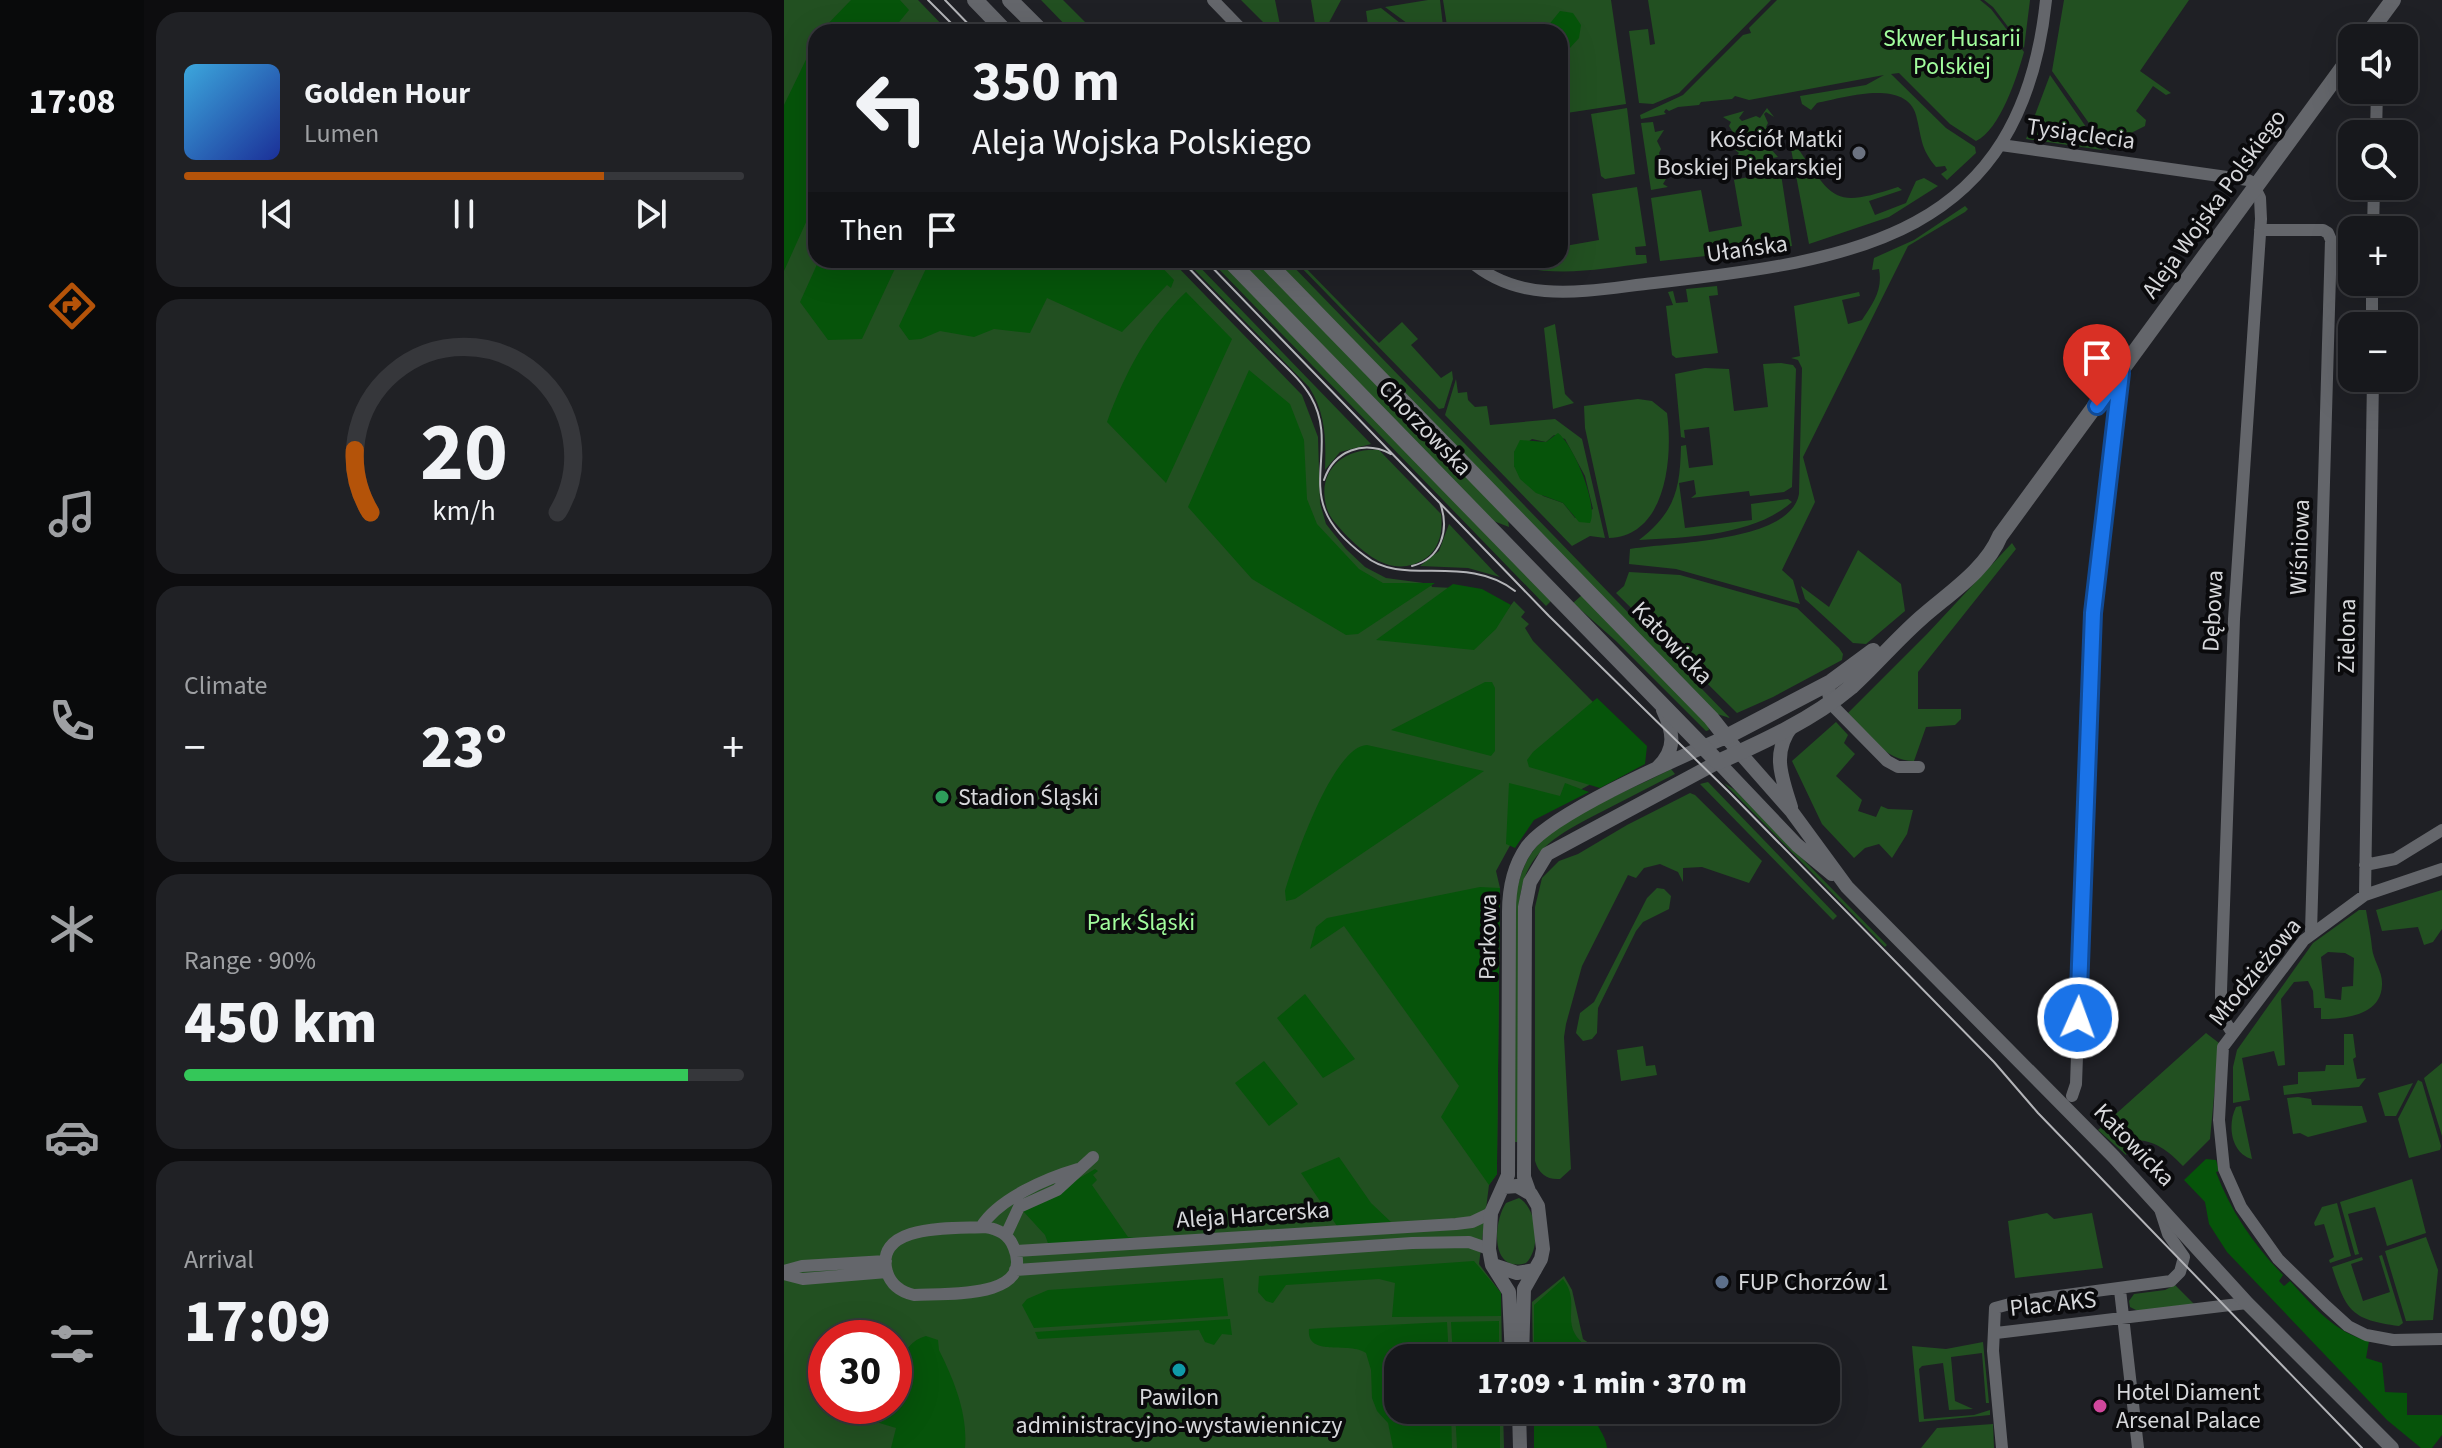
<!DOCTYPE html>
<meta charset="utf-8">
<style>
:root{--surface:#17181c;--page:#202125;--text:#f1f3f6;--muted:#9ea0a3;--line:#36373b;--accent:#b45309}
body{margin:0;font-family:"Source Sans 3",sans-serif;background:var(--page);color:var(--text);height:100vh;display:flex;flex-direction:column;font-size:30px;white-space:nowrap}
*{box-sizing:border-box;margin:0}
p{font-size:26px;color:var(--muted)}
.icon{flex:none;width:44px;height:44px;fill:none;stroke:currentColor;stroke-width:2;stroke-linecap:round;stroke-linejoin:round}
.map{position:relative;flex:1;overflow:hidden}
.side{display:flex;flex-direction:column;gap:12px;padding:12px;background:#0d0d0f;width:640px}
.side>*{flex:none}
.top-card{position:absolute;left:24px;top:24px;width:760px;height:244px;border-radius:24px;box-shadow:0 8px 32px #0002,0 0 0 2px var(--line);background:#17181c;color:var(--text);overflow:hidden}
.controls{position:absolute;left:1554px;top:24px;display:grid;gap:16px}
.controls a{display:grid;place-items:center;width:80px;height:80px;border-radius:16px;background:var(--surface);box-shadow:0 8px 32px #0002,0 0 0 2px var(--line);font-size:40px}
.speed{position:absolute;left:24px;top:1320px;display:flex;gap:16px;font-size:40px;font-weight:700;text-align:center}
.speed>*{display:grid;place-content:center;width:104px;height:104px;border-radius:50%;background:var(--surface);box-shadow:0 8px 32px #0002,0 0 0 2px var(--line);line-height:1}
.speed .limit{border:12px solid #d22;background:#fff;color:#111}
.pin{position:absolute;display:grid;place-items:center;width:68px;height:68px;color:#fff;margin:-82px -34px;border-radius:50% 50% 50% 0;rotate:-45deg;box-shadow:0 0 8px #0007}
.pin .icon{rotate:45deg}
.me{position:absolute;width:88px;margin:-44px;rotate:2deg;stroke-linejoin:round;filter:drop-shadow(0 0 6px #0008)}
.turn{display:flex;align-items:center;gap:28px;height:168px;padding:0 32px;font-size:36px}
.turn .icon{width:104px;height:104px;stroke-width:2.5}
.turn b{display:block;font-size:56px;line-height:68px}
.then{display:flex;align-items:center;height:76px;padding:0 32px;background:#0003;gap:16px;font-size:30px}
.big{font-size:60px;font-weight:800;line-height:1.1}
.side .card{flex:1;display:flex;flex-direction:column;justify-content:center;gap:12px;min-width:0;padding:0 28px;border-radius:24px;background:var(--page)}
.side .dial{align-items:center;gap:0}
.dial svg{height:208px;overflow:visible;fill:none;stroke:var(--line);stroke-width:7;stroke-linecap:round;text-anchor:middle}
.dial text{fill:var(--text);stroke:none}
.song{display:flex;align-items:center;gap:24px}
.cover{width:96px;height:96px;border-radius:12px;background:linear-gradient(135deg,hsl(200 70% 55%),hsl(230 70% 35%))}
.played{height:8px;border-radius:4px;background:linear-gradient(90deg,var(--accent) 75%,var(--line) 75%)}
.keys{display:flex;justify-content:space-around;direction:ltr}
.heat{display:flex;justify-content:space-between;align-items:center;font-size:44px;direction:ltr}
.charge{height:12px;border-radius:6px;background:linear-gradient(90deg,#34c759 90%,var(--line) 0)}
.trip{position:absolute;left:600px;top:1344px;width:456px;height:80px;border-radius:24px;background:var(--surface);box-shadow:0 8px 32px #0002,0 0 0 2px var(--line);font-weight:800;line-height:80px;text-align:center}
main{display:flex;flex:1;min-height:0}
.dock{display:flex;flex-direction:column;width:144px;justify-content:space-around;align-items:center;background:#090a0b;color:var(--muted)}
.dock .icon{width:56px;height:56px}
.dock .active{color:var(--accent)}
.dock b{font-size:36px;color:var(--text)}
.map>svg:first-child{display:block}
.green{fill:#225021;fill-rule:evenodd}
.forest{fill:#06540a}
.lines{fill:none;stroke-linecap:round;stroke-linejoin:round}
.minor{stroke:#64666b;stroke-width:12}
.tertiary{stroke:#64666b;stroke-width:14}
.secondary{stroke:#64666b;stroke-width:16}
.tram{stroke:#b3b4b8;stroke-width:2}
.route-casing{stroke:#114b97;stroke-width:20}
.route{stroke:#1a73e8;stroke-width:14}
.worship-dot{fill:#6b7280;stroke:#0a0a0c;stroke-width:3}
.leisure-dot{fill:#2e9e5b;stroke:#0a0a0c;stroke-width:3}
.service-dot{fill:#5c6f8a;stroke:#0a0a0c;stroke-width:3}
.culture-dot{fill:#0f9aa8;stroke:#0a0a0c;stroke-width:3}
.hotel-dot{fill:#d1479c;stroke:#0a0a0c;stroke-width:3}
.labels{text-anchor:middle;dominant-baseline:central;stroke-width:8;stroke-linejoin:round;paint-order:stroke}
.park-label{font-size:24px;fill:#a2fd9d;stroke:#0a0a0c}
.street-label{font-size:24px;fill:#d7d8db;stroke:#0a0a0c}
.poi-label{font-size:24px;fill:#d7d8db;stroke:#0a0a0c;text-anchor:start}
</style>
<main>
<nav class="dock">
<b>17:08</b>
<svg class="icon active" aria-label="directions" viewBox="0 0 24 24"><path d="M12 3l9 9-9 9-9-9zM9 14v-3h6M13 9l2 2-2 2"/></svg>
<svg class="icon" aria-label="music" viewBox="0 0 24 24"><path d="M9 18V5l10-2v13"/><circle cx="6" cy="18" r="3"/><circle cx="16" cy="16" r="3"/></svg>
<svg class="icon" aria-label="phone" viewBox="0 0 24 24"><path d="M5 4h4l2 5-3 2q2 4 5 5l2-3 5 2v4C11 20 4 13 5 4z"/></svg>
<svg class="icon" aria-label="climate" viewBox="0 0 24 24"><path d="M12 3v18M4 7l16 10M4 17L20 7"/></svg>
<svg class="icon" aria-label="car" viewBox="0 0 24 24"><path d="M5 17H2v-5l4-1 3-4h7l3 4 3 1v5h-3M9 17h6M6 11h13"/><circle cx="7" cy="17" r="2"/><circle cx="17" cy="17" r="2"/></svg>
<svg class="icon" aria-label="filters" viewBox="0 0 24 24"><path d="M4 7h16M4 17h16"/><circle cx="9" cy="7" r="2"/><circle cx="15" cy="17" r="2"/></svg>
</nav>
<section class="side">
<div class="card">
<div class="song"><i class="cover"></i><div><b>Golden Hour</b><p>Lumen</p></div></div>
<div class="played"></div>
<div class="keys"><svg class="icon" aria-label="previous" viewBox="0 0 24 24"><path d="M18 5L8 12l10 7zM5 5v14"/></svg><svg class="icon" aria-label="pause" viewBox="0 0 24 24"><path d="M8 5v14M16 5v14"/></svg><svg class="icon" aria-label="next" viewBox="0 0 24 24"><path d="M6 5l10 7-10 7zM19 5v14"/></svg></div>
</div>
<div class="card dial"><svg viewBox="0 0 100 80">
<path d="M14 69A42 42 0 1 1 86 69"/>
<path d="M14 69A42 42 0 0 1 8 45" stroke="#b45309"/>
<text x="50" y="56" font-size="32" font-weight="700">20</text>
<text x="50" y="72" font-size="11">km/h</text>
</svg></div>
<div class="card"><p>Climate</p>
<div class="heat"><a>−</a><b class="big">23°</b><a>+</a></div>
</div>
<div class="card"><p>Range · 90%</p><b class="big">450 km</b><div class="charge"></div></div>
<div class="card"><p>Arrival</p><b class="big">17:09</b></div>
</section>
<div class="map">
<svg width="1658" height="1448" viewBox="0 0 1658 1448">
<rect width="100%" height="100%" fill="#1f2025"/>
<path class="green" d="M0,0H134L165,32H32V260H387L518,395L534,437L536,503L542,524L562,549L581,567L602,578L647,584L648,587L670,588L724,609L730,601L741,612L737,617L745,624L741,628L749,641L861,755L740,820L712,871L716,888L713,1165V1174L705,1185L695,1264L717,1293L718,1358H614V1410H719L720,1448H0ZM42,1338H110V1406H42Z
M257,0H279L311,32H288Z
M457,0H491L497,30L531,24L527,0H557L540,32H489Z
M644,0H656L659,26L631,29L601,7Z
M659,0H827L842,104L776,114V32H664Z
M864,0H987L895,93L869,104L855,103L845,31L864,29L866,45L871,44Z
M993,0H1196L1207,9L1240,52C1233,77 1216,130 1192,141L1166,124L1115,73L1107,74L1162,128L1191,147L1192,153L1163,180L1157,174L1163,170L1161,166L1152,167C1136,148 1138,138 1132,115C1121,78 1059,98 1033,103L1027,110L1018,104L1016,96L1082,85L1100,75L965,100L951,96L948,99L917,102L915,105L894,107L885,111L882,109L880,112L882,114L857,119L856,115L899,95L959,35L967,33L965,28Z
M1200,0H1246L1240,48L1209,7Z
M1280,0H1405L1356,71L1387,93L1382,95L1369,86L1352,111L1362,120L1361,126L1333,140L1324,150L1268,71Z
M597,8L625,30L585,32L582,11Z
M1266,75L1318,150L1242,139Z
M843,108L851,174L821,179L817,176L807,114Z
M983,108L990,117L982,112L980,114L984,123L982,127L993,135L995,143L987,138L986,148L994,157L959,164L957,159L951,158L955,153L950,149V134L945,126L947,122L939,117L960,111L955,118L958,121L972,116L976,118Z
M869,122L871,132L880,130L873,141L877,149L875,153L881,173L879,176L882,179L879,184L884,187L867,190L857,123Z
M1013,147C1050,201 1050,208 1114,187L1118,190L1085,201L1091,215L1122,203L1132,181L1140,178L1154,186L1105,217L1025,244L1007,149Z
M994,171L997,174L1008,246L952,252L951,247L931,249V255L876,261L867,198L917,190L925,232L958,226L950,180Z
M853,187L862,246L851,247L852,255H862L863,263C817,269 771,278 726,264L727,260H776V214L781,246L815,240L808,194Z
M1181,206L1184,209L1181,212L1124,246L1019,457L1031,502L998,570L1009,580L1016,604L892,569L845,564L846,549C884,542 1006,543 1015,494L1018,368L1014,360L1007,358L1016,356L1010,306L1075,292L1076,296L1058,300L1064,324L1078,320C1089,303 1099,290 1095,269L1088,270L1090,258L1130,240Z
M401,260H409L587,444L556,452L541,470C542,439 542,414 525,387Z
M426,260H435L767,601L762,606Z
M454,260H471L724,520L725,527L707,520Z
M491,260H503L946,718L933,714Z
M510,260H514L595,343L618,322L634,339L627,345L657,378L668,371L669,379L660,408L655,409Z
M933,286L934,295L925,296L934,353L892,358L888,355L882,306L889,305L884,292L889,291L892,303L904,302L902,289Z
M771,324L781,394L790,403L769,409L760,328Z
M997,363L1009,365L1012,369L1008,487L1000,492L966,496L965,491L907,498L912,494L910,480L895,483L901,528L968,520L967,504L1004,499L1008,502C969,536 905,537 855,540C891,512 896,490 897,446L902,445L905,468L929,465L925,427L900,430L901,438L897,437L891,374L921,368L945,369L950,411L984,407L979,364Z
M672,379L674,393L683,392L684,400L691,407L703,406L706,425L771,419L798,439L821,538L806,536L788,546L661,415ZM770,435L781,439L801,476L809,509L791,518L779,503L759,496L730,466V452L748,439L762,442Z
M854,399L868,401L883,413C889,456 883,536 825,538L801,428L800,406Z
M595,450L657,514C659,530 656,548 642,558C611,579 584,557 562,535C554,526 544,517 542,505C533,469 562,447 595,450Z
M665,524L711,573L716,577L684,568L636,566L655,551Z
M1228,543L1232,549L1134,672V709H1177V719L1171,725L1142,727L1130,761C1101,761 1081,732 1064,713L1143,634Z
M1074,550L1117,584L1121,611L1082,644L1069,643L1021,599L1017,586L1045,607Z
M845,572L896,575L1013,608L1055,648L1059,654L1058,660L989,697L953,713L832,593L840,586Z
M798,595L924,725L925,730L922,731L832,641L789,603Z
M1052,722L1064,735L1060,743L1071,754L1052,776L1078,800L1074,811L1092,817L1097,806L1104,809L1129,810L1123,834L1108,858L1095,844L1081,848L1070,858L1038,824L1008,761Z
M887,769L891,774C867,786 843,799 819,811C773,835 738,851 735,908L734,1142H730L731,897C736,876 741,857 757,842C789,811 847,790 887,769Z
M924,782L1053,916L1049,920L916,784Z
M940,783L951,790L1103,945L1101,947Z
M906,793L911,795L978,861L965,883L918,867L899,868V882L894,872L876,864L860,868L852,878L844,875L798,966L782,1024L780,1037L787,1169L776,1179C763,1180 755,1174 751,1161V907L758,878L775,861L794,854L843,825Z
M873,888L880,889L887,896L885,909L859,922L852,931L814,1008L813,1033L808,1039L799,1041L792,1033L796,1013L810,1002L863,898Z
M1658,890V929L1649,942L1640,945L1634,927L1598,931L1592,910Z
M1575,910H1582C1584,923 1587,935 1588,948C1589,960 1599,972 1598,985C1597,1016 1560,1019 1537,1019V1008H1530L1529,991L1524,981L1510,982L1497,999L1501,1065L1494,1066L1490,1051L1458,1058L1466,1100L1449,1103V1067L1453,1050L1529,943ZM1544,952L1561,953L1570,958L1569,986L1558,987L1557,1000L1541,998L1537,957Z
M1422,1033L1435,1043L1426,1139L1399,1166C1384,1151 1372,1140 1349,1140L1342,1155L1314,1130Z
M1560,1034H1569L1572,1057L1569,1059L1573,1079L1582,1078L1575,1087L1500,1095L1499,1086L1514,1084V1072L1541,1071L1542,1065H1560Z
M859,1046L862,1066L871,1065L873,1075L837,1081L833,1050Z
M1658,1063V1136L1640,1078Z
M1634,1080L1638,1082L1657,1146L1656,1150L1625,1158L1614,1119Z
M1629,1083L1612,1116H1601L1594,1093Z
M1514,1097L1527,1099L1528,1105L1578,1106L1583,1122L1524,1137L1516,1133L1509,1134L1503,1098Z
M1457,1106L1468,1159C1447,1153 1443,1125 1452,1107Z
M1628,1179L1642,1233L1603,1246L1591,1207L1564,1214L1575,1254L1571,1255L1556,1202Z
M735,1198C754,1209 757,1249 742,1263C706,1274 709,1222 722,1203Z
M1553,1203L1567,1256L1546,1263L1545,1260L1550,1257L1540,1224L1531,1226L1530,1223L1538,1207Z
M1263,1213L1270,1219L1308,1213L1319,1268L1231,1278L1224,1221Z
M1642,1237L1654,1270L1649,1320L1622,1321L1601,1251Z
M1598,1255L1619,1323L1615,1326C1567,1320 1562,1310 1548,1267L1578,1257L1579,1260L1567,1264L1579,1301L1606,1292L1595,1256Z
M780,1276L788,1290L799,1339L815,1350L816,1358H749L748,1302Z
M1391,1285L1411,1305L1354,1311L1346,1307L1345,1301L1350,1294L1381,1290Z
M1199,1342L1205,1403H1202L1198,1353L1167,1357L1171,1401L1189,1409L1165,1410L1159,1363L1138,1366L1135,1369L1140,1419L1190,1415L1206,1410V1415L1135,1422L1128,1346L1162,1349Z
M1209,1424L1210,1448H1137L1153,1428Z"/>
<path class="forest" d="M67,0H116L125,10L107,32H36Z
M776,11L789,13L797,25L795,38L776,59V32H759Z
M32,39V200L0,271V105Z
M35,260H115L78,339L44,340L16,302Z
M146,260H371L390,280L387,288L383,285L338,332L263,298L246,333L210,329L190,337L156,331L137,339L125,340L115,326Z
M402,292L448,339L382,483L323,422C341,373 364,328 402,292Z
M465,370L506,404L520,440L523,499L533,524L575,569L599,583H651L574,634L562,635L468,579L404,507Z
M774,433C789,444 815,505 806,523L795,522L779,503L752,493L736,479L730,466V452L736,440L762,442Z
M669,584L698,589L727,605L712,629L690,650L592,640Z
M701,682H708L711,688V751L707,756L607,730Z
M813,698L863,746L861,764L816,788L745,767L743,760L749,752Z
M583,745L700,771L511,899L502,901L501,891C510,861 549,746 583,745Z
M725,783L776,796L781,783L805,792L750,820L731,848L722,844Z
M696,887L716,888L713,1165V1174L705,1185L657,1117L675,1086L560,926L526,949L532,927L543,918Z
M521,994L571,1059L539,1078L493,1018Z
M480,1061L514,1104L485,1126L451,1083Z
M555,1157L587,1203L607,1222L553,1226L517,1173Z
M1422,1159L1432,1160L1435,1171L1432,1172C1447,1212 1470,1245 1499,1275L1495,1281L1500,1286L1506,1281C1531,1308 1550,1332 1585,1341L1582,1358L1598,1363L1601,1392L1623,1393V1415H1658V1435L1648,1448H1637L1603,1420L1443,1252L1425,1224L1421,1202L1400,1180Z
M311,1169L314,1171L309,1175L313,1180L308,1185L344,1237L355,1238L265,1246L261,1235L239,1211Z
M690,1261L717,1293V1316L608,1317L611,1283L595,1279L502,1285L489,1303L482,1301L474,1292L475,1276Z
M439,1278L444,1316L250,1328L238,1305L243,1299L264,1290Z
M779,1279C795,1300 781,1316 791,1334C796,1343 806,1347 811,1358H750V1305Z
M446,1319L448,1335L438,1334L430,1345L421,1342L415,1330L254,1339L251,1332Z
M715,1321V1358H669L667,1322Z
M663,1322L665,1358H614V1410H667L668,1448H609L604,1423L593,1411L588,1398L587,1370L582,1353C566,1341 522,1358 525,1329L540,1328Z
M142,1336L154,1340L155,1350C170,1380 184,1414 181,1448H107L112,1428L92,1422L98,1406H110C110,1381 114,1343 142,1336Z
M671,1410H716V1448H673Z
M750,1410H809C810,1425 822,1434 823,1448H750Z"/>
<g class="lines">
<path class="minor" d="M429,0L460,32
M1592,134L1593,90
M1217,145L1464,180L1468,182L1476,198L1477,219L1450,619L1437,991V1015L1449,1034
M1476,230H1539L1544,233L1547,240L1527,932
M1589,230L1590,186
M685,260C738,307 806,290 870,283C1070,260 1237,238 1262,0
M1588,282V326
M1047,682L1044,693L1046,703L1103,761L1114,767H1135
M1581,865L1611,859L1658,830
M1658,869L1581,895L1520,940L1439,1047L1435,1120L1440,1169L1457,1207L1494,1259L1542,1306L1564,1326L1582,1335L1609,1340L1658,1339
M1581,895L1589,378
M1288,1096L1292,1084L1309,613L1337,373
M197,1227C214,1199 263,1178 294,1169
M201,1227C214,1229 225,1234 230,1248C251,1300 159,1293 130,1295C117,1292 107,1285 103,1272C89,1222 173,1229 201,1227Z
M222,1235L235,1207L273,1190L309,1157
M232,1251L672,1224L688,1222L707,1213
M231,1270L628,1243L685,1242L705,1249
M0,1271L18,1266L102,1261
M0,1274L19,1279L103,1272
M1336,1290L1354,1448
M1212,1333L1463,1303
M1218,1448L1209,1351L1211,1308L1237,1301L1387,1281L1396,1272L1400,1257L1384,1234L1376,1209"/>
<path class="tertiary" d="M874,767C893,749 889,731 879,710
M1007,807C998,778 987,753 1008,726
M720,1187L733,1186L747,1194L754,1206L759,1249L757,1259L740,1289L738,1358
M745,1191L740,1177L741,907L746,882L763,854L934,762L1013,845L1048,874
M709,1265L733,1273L751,1270
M728,1358L725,1292L708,1265L705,1249L707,1213L724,1175L725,912C725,888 729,867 743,847C769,812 897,757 942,737L1008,812L1063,887L1330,1157L1463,1303L1608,1448
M735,1410L736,1448"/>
<path class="secondary" d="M191,0L222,32
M226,0L258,32
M1581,38L1609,0
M445,260L934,762C979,742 1029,719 1067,687C1091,665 1112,640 1137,618C1164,594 1202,570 1216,536L1568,55
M481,260L927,718L942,737L1047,682L1089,651"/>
<path class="tram" d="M144,0L167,23
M161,0L192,32
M397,260C425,289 454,319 482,347C497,363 516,378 527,397C550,437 527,475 541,510C548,528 566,545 581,556C618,587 683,553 731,591
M421,260L765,616L945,792L1210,1062L1254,1113L1578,1448
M540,480C550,450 580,440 607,454
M628,566C657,559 666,530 656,503"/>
</g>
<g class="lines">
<g class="route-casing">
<path id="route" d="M1294,1018L1309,613L1337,373L1313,406"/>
</g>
<use href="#route" class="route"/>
</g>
<circle class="worship-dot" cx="1075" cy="153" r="8"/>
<circle class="leisure-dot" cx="158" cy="797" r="8"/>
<circle class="service-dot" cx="938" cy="1282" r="8"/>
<circle class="culture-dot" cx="395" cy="1370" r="8"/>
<circle class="hotel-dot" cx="1316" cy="1406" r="8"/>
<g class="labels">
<g class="park-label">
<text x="1168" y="38">Skwer Husarii<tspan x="1168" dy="28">Polskiej</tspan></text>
<text x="357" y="922">Park Śląski</text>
</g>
<g class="street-label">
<text transform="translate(1297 134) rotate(8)">Tysiąclecia</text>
<text transform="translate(1430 204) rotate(-54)">Aleja Wojska Polskiego</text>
<text transform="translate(963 249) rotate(-8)">Ułańska</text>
<text transform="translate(641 428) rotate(46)">Chorzowska</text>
<text transform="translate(1516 547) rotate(-88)">Wiśniowa</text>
<text transform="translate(1429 611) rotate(-87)">Dębowa</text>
<text transform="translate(1563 636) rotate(-89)">Zielona</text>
<text transform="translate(888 643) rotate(46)">Katowicka</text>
<text transform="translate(704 937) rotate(-89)">Parkowa</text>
<text transform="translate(1471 972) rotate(-51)">Młodzieżowa</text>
<text transform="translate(1350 1145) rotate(46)">Katowicka</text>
<text transform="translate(469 1215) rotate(-4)">Aleja Harcerska</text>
<text transform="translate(1269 1304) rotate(-6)">Plac AKS</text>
</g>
<g class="poi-label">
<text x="1059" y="139" text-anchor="end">Kościół Matki<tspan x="1059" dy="28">Boskiej Piekarskiej</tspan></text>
<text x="174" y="797">Stadion Śląski</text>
<text x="954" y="1282">FUP Chorzów 1</text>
<text x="1332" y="1392">Hotel Diament<tspan x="1332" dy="28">Arsenal Palace</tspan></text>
<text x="395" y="1397" text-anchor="middle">Pawilon<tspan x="395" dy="28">administracyjno-wystawienniczy</tspan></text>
</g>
</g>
</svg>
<div class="controls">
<a><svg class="icon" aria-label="sound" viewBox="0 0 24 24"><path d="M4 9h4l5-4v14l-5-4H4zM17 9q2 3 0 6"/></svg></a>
<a><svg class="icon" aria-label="search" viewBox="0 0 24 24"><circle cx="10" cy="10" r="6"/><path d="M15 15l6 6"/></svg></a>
<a>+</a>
<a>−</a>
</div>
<div class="speed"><div class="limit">30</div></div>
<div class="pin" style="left:1313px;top:406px;background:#d93025"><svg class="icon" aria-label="arrive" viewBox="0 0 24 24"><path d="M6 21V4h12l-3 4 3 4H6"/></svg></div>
<svg class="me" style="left:1294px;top:1018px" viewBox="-20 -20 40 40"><circle r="17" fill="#1a73e8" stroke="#fff" stroke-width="3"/><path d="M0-11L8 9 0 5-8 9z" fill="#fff"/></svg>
<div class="trip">17:09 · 1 min · 370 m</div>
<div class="top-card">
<div class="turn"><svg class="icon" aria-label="left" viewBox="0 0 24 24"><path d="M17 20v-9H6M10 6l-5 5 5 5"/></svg><div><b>350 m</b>Aleja Wojska Polskiego</div></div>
<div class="then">Then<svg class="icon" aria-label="arrive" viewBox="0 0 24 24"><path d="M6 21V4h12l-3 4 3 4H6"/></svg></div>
</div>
</div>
</main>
